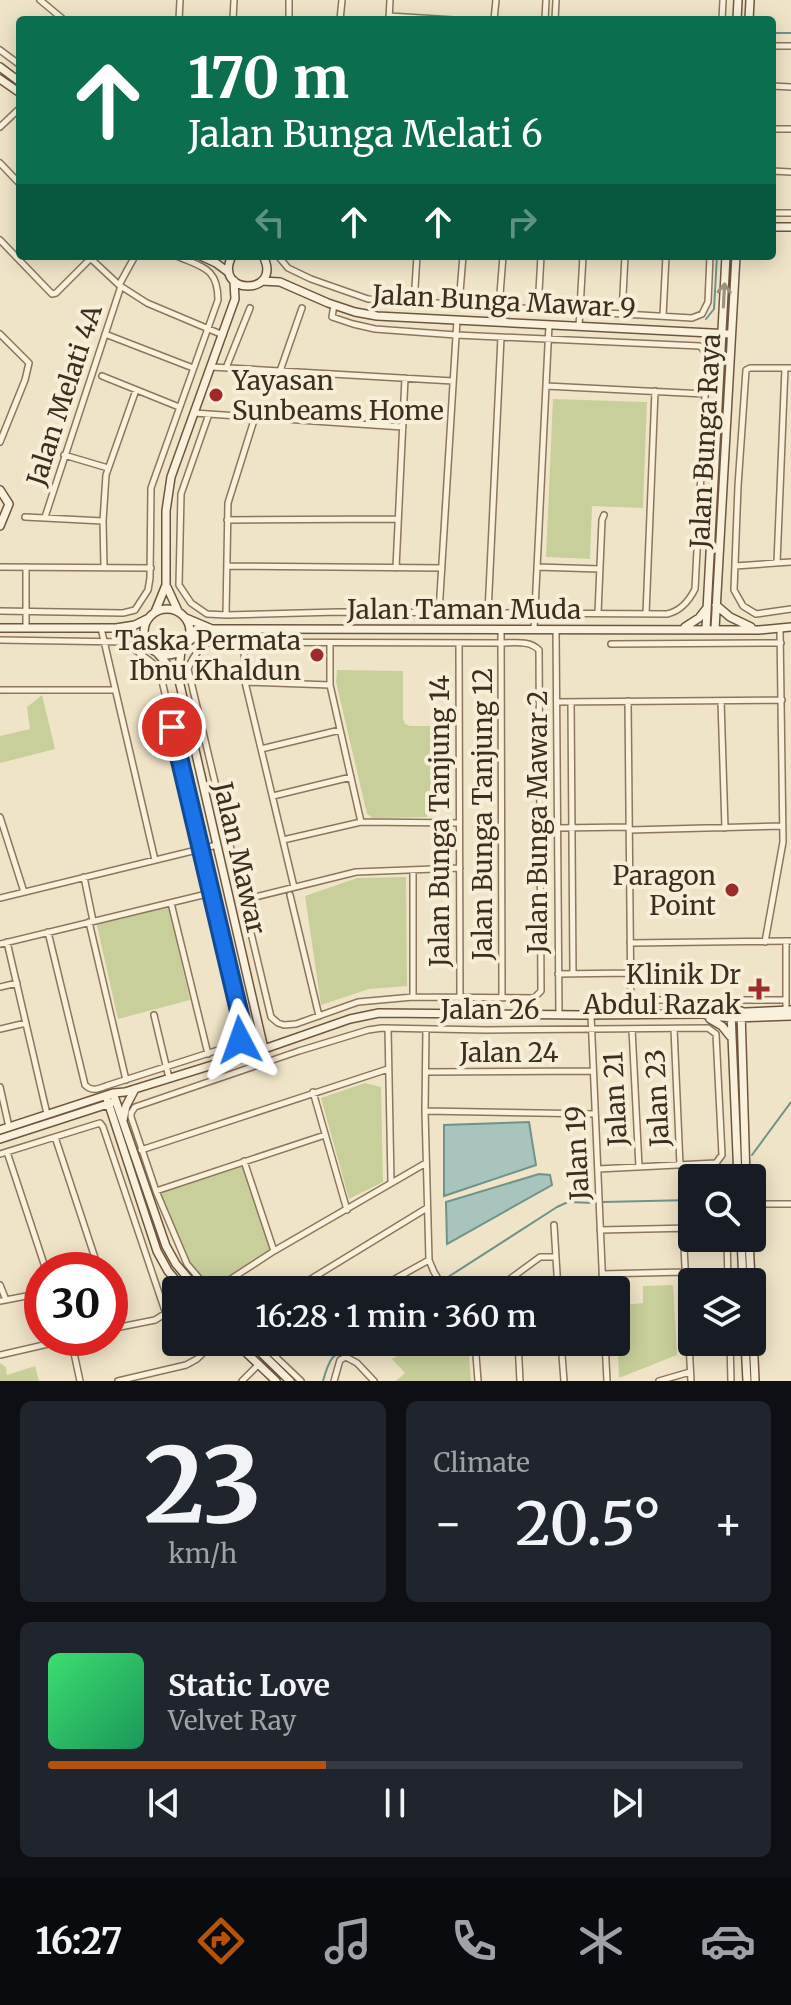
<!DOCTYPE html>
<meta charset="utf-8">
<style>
:root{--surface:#171b24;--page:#20242c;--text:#f1f3f6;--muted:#9ea1a6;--line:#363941;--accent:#b45309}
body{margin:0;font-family:Merriweather,serif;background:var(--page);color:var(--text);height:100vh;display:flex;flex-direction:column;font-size:30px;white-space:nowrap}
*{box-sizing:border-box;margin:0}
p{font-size:26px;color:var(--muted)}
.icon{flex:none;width:44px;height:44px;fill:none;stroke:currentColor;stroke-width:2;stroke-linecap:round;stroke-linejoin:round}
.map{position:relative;height:1381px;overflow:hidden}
.drawer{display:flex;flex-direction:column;gap:20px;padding:20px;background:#0d0f14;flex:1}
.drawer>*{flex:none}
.hud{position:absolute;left:16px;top:16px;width:760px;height:244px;border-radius:8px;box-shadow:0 4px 20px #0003;background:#0b6e4f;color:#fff;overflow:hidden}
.buttons{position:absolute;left:678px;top:1164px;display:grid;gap:16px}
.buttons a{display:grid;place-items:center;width:88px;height:88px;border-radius:8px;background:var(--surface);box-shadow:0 4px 20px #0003;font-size:40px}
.speed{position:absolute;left:24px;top:1252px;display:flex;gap:16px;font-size:40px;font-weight:700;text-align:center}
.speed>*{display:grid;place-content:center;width:104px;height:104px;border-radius:50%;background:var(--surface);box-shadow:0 4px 20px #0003;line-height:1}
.speed .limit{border:12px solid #d22;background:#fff;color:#111}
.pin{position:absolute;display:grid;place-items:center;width:68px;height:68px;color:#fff;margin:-34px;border:4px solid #fff;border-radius:50%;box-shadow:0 2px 8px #0007}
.me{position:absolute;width:88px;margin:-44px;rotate:356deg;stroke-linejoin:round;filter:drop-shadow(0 0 6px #0008)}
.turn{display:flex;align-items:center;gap:28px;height:168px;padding:0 40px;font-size:36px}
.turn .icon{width:104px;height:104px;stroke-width:2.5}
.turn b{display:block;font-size:56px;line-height:68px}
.lanes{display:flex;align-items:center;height:76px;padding:0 40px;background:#0003;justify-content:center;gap:40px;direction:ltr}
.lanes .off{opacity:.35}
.big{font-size:60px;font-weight:600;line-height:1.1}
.drawer .card{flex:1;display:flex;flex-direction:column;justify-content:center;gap:12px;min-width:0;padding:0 28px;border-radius:12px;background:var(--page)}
.drawer .dial{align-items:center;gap:0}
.dial b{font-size:104px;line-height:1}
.song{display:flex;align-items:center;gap:24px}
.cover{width:96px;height:96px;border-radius:12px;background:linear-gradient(135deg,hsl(140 70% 55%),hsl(150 70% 35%))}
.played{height:8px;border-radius:4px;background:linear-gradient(90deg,var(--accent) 40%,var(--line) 40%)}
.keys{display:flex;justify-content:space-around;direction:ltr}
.heat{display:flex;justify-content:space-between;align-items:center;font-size:44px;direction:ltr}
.drawer .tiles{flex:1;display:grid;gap:20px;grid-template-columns:1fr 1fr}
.card:last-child{grid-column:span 2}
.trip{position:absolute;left:162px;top:1276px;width:468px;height:80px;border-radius:8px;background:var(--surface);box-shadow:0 4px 20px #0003;font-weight:600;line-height:80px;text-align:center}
.tabs{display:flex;height:128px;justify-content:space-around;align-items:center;background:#090b0e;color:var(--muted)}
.tabs .icon{width:56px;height:56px}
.tabs .selected{color:var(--accent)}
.tabs b{font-size:36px;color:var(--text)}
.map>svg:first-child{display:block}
.green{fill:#c9cf9b}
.water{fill:#a9c4bc;stroke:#6f938a;stroke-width:2}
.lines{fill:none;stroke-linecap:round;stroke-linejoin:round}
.stream{stroke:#6f938a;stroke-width:2}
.street-casing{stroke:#8d765c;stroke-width:8}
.secondary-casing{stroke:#6f573f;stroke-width:10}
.street{stroke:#faf1dc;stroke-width:5}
.secondary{stroke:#faf1dc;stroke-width:7}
.oneway{stroke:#9c907e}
.route-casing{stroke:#114b97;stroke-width:20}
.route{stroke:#1a73e8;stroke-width:14}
.poi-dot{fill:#9e2a2b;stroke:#f7eed8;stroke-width:3}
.labels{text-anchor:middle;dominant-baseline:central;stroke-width:8;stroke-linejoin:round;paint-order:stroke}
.street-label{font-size:26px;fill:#3d2e20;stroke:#f7eed8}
.poi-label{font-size:26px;fill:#3d2e20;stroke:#f7eed8;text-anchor:end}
</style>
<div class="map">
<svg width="791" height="1381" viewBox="0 0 791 1381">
<rect width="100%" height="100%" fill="#f0e4c8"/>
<path class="green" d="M553,399L647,402L643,508L592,506L590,559L546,557Z
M337,670L403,671V718L405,724L410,726H452V791H427V817L373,818L367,814L336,682Z
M42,695L55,749L0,763V736L30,729L27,707Z
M406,877L407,986L369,989L321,1005L305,896L357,878Z
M168,906L190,1000L118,1019L96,921Z
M365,1083L381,1087L383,1182L349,1199L321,1098Z
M242,1164L271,1250L211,1289L189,1263L160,1193Z
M673,1285L677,1355L619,1378L616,1306L643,1303V1286Z
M421,1342H444L449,1349L468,1345L471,1381H396L405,1373L392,1359Z
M0,1363L6,1367L7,1375L35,1366L39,1381H0Z"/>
<path class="water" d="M529,1122L536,1165L444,1196V1125Z
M539,1174L550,1175L552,1185L447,1244L446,1202Z"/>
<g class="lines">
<path class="stream" d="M772,33H791
M706,319L714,309L717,256
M0,1135L95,1104
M752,1155L791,1102
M603,1202L692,1200
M445,1279L557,1207L568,1202L593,1203
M323,1381C330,1356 332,1356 354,1342"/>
<g class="street-casing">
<path id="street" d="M40,0L64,20
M389,16L453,20
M179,20L180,0
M233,20L234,0
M289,20V0
M340,20L342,0
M389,20L390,0
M494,20L496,0
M545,20L546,0
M555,20L556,0
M722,20L723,0
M772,46H791
M0,50L20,65
M772,86L791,87
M0,127L20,108
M772,129H791
M0,163L20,184
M772,171L791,172
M772,213H791
M0,240L52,294L56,293L91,258
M88,256L119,285L147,303L223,335
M278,256L288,268L311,279L368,299L692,318L702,314L708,302L710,256
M119,285L135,256
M414,303L417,256
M459,304L463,256
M499,307L503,256
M538,309L541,256
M622,314L625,256
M663,316L666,256
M579,326L583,256
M0,334L29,363L25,380L0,442
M105,334L193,368
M211,367L453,381
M226,368L250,308
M791,368H750L746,370L738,486L734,590L743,606L756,614L791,609
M280,371L302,308
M102,376L179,407
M546,386L705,394
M194,413L403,427
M209,414L181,494L179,585L191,603L207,614L226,615L338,612L667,614C681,611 689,601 695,589L707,359L705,352L700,346L456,335L375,329L353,324L332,317L334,305
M64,455L108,468
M25,517L103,521
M45,517L121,286
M227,520L398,519
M777,563L785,368
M228,566L442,568
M735,566L791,562
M0,567L151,568
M26,567V628
M104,567L103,521L106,475L136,390
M537,567L600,569
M396,568L405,378
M0,611L123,613L135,610L148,590L150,578L151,488L218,300C218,267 201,267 177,256
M439,612L457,320
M488,613L501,337
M598,613L602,520L604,515
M646,614L655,391
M226,615L228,503L255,417
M101,628L155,860
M501,629L502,998
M534,629L549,325
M556,630L559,1015
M0,640L125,642L159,668L243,1028C243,1035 241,1039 237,1044L106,1086C98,1089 92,1092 85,1085L48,932
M212,642L501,643C513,643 530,640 539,650L541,991L534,998L413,997L358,1002L296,1024L284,1025L278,1023L271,1017L188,669C192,658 201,644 212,642Z
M244,642L245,682L294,887
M330,643V685L361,822
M459,644L460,998
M611,644L781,643
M245,682L330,685
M1,690H115
M628,701L631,1015
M721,701L725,828
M557,702L782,700
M571,702L573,974
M261,749L340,730
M273,796L351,777
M0,817L24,892
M557,828L629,827
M629,830L783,826
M283,840L361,822L459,823
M413,870V997
M84,877L93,921
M290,895L319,1016
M0,898L217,845
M243,900L356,872L460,868
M171,903L208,1054
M89,922L126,1080
M7,942L47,1114
M765,942L783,842L780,629
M630,943L791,941
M0,944L211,893
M558,974L630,973
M0,987L17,983
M631,1000H786
M786,1010V941
M154,1015L169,1078
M591,1015L603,1290
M388,1028L391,1182
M0,1029L26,1023
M426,1029L425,1111L429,1260L434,1272L445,1290
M632,1029L639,1167
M674,1029L680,1165
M426,1072L593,1071
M0,1087L9,1127
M313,1092L347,1210
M425,1111L595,1114
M55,1137L99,1270
M141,1150L388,1069
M7,1152L46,1270
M0,1154L100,1123L103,1127L166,1314
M244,1161L274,1251
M156,1191L325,1135
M752,1204H791
M554,1225L558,1290
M683,1228L691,1381
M600,1230L692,1228
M727,1238L728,1282
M602,1274L684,1272
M511,1279L515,1290
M0,1285L6,1300
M209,1290L187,1264L156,1191L131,1117V1113L135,1107L299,1051L368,1030L382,1028L486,1030L708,1028L716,1034L722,1155L716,1163L598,1169
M214,1290L274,1251L426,1163
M293,1290L427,1208
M375,1290L429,1260
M495,1290L540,1257H556
M0,1301L42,1293
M110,1306L117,1327
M110,1329L155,1320L176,1307
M71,1339L80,1381
M260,1342L301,1381
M475,1342L478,1381
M518,1342L520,1381
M561,1342L564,1381
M605,1342L607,1381
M730,1342L731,1381
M271,1353L289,1342
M0,1355L74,1338
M118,1381L186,1365L197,1359L214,1342
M242,1381L258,1365
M334,1381L340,1360L346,1357L357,1363L374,1381
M659,1381L690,1372"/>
</g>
<g class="secondary-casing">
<path id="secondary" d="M737,20L738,0
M749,20L750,0
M0,67L20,82
M0,79L20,93
M772,227H791
M201,256L216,263L228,272
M232,256C212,296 284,296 263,256
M262,281L280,282L328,303L355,312L377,316L731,334
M0,490L9,504L0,526
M167,587L178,611
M716,605L730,617L751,627
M144 632a23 23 0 1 1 46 0a23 23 0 1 1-46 0Z
M155,612L166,585V511L171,477L235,299L234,281
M186,618L212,629
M685,627L699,618L706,609
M0,628H116L135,625L149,618
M119,629L147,644
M706,629L726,256
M715,629L736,256
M188,642L199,634L212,629L759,630L791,627
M181,651L178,676L264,1049
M158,654L178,676
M741,1011L746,1178
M731,1012L738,1178
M706,1015L731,1018L791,1016
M710,1019L722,1026L730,1036
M113,1093L166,1246L176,1264L198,1290
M106,1096L157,1251L168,1271L184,1290
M123,1120L126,1106L135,1089
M0,1130L113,1093L125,1092L264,1049L350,1019L379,1013L583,1015L700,1014L791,1010
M0,1139L111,1103
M741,1238L743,1282
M749,1238L751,1282
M752,1313L755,1381
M235,1342L276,1381
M250,1342L290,1381
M745,1342L747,1381"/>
</g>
<use href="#street" class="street"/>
<use href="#secondary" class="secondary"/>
</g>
<defs><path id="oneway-shaft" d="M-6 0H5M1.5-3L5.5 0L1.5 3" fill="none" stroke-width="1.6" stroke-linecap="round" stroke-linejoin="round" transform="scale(2)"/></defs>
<use class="oneway" href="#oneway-shaft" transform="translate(724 295) rotate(-87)"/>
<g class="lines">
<g class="route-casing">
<path id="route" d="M172,727L243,1028V1034L240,1040"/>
</g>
<use href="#route" class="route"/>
</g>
<g class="poi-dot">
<circle cx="216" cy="395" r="8"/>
<circle cx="317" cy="655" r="8"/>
<circle cx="732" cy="890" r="8"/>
<path d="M755 977h8v8h8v8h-8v8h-8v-8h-8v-8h8z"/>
</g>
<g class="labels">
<g class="street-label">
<text transform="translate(504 301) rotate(3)">Jalan Bunga Mawar 9</text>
<text transform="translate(64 395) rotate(-72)">Jalan Melati 4A</text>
<text transform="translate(705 441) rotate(-87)">Jalan Bunga Raya</text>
<text x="464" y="609">Jalan Taman Muda</text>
<text transform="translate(482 814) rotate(-90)">Jalan Bunga Tanjung 12</text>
<text transform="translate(439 821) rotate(-90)">Jalan Bunga Tanjung 14</text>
<text transform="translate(537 822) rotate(-90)">Jalan Bunga Mawar 2</text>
<text transform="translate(240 858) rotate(77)">Jalan Mawar</text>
<text x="490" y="1009">Jalan 26</text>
<text x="509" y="1052">Jalan 24</text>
<text transform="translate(657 1098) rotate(-93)">Jalan 23</text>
<text transform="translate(615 1099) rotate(-93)">Jalan 21</text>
<text transform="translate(577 1153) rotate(-93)">Jalan 19</text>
</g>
<g class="poi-label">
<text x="232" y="380" text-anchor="start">Yayasan<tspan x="232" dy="30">Sunbeams Home</tspan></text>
<text x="301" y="640">Taska Permata<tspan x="301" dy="30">Ibnu Khaldun</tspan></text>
<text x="716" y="875">Paragon<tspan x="716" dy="30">Point</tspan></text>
<text x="741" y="974">Klinik Dr<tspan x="741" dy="30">Abdul Razak</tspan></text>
</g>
</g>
</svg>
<div class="buttons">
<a><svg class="icon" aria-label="search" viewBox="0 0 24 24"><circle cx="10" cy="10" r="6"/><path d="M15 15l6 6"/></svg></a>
<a><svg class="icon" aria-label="layers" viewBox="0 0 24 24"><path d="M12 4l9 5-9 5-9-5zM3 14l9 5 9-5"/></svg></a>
</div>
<div class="speed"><div class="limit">30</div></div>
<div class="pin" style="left:172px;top:727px;background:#d93025"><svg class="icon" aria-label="arrive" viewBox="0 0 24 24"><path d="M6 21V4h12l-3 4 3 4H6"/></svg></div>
<svg class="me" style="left:240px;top:1040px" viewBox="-20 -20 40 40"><path d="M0-17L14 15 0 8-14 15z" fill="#1a73e8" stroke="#fff" stroke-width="4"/></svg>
<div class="trip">16:28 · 1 min · 360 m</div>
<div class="hud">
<div class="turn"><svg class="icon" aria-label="ahead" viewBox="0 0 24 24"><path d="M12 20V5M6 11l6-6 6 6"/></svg><div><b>170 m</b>Jalan Bunga Melati 6</div></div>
<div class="lanes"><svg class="icon off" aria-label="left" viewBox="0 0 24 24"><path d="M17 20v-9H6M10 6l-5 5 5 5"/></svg><svg class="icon" aria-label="ahead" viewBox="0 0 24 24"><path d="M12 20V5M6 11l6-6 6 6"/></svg><svg class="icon" aria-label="ahead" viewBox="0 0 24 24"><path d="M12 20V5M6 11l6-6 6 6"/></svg><svg class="icon off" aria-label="right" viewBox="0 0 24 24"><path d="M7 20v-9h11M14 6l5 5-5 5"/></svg></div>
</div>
</div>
<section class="drawer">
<div class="tiles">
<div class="card dial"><b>23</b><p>km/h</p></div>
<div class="card"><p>Climate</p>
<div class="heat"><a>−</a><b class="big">20.5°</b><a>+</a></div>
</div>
<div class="card">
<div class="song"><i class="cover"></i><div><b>Static Love</b><p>Velvet Ray</p></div></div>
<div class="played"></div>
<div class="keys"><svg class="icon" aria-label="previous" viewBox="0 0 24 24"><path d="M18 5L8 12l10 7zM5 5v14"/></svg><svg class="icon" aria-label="pause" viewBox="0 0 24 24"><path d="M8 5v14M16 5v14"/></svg><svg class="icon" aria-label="next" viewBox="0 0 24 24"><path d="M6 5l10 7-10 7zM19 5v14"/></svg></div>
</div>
</div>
</section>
<nav class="tabs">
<b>16:27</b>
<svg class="icon selected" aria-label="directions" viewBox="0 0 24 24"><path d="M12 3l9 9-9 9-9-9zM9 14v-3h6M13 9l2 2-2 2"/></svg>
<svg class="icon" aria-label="music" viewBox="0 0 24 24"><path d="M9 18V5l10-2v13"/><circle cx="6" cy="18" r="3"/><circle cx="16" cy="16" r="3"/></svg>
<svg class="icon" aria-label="phone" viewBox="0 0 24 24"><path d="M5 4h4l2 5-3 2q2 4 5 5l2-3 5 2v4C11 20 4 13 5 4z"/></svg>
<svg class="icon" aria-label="climate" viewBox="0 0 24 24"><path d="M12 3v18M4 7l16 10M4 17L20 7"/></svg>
<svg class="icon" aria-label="car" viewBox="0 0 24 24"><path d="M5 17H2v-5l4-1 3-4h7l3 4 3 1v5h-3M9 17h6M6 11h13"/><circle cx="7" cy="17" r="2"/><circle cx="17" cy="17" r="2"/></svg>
</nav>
